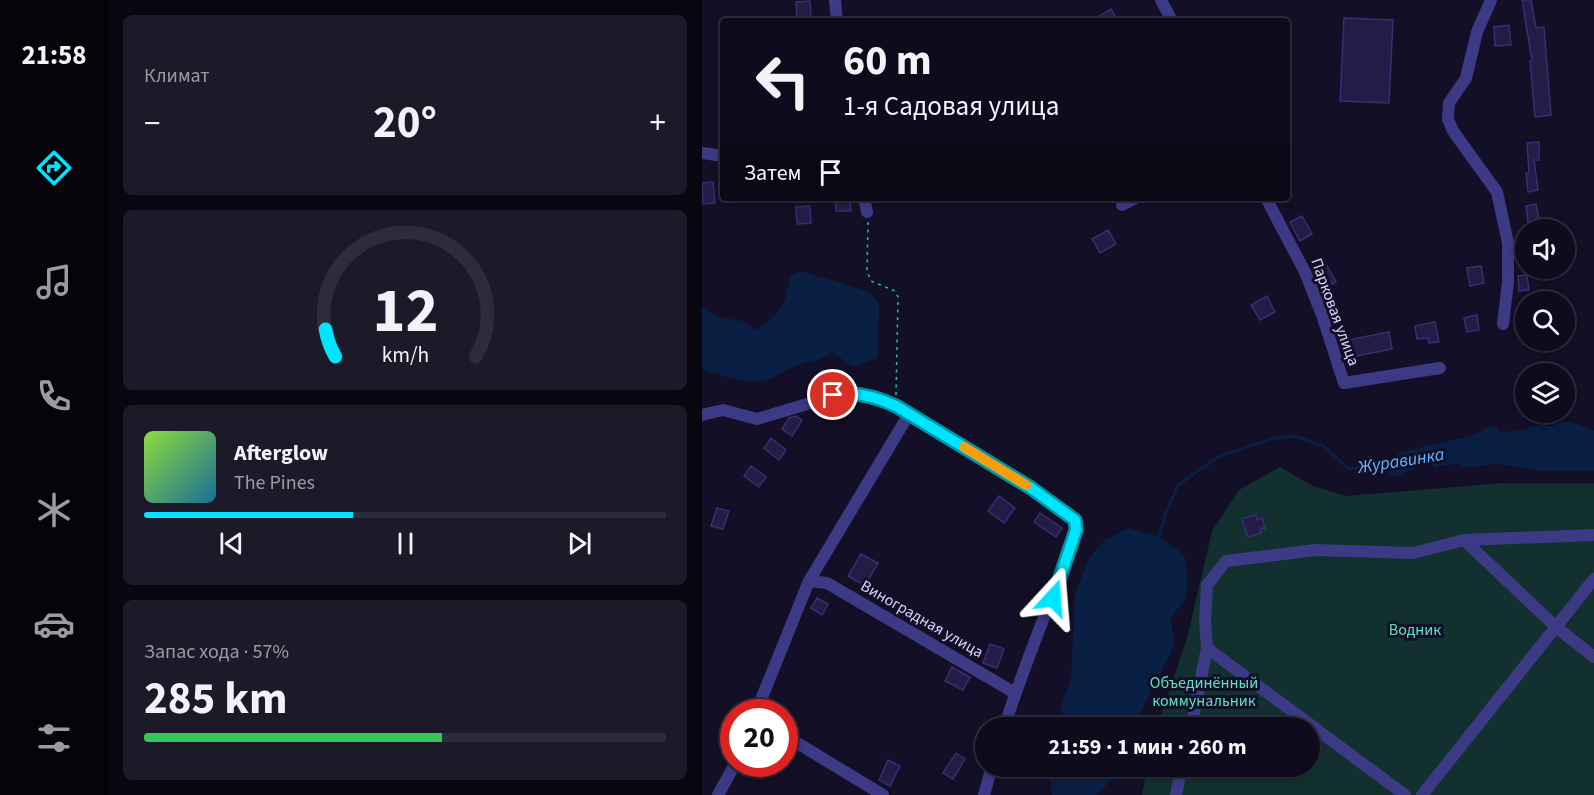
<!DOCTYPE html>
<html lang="ru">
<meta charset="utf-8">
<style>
:root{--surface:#0e0b1c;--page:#1c1929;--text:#f1f3f6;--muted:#9b9ba3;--line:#2e2b3b;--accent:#00e5ff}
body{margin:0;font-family:"Source Sans 3",sans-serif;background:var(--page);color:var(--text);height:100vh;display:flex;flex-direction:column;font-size:22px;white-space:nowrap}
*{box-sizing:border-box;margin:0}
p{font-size:20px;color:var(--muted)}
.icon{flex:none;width:33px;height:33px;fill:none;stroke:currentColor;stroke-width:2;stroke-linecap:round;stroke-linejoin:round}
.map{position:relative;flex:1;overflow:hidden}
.sheet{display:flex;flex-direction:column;gap:15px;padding:15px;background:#08060f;width:594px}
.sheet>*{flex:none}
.banner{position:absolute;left:18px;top:18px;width:570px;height:183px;border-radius:6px;box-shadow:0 3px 9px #0003,0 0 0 2px var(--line);background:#0e0b1c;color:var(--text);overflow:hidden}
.fabs{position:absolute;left:813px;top:219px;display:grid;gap:12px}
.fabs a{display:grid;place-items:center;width:60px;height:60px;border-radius:50%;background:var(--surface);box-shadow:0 3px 9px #0003,0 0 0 2px var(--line);font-size:30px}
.speed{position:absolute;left:18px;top:699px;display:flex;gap:12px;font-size:30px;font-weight:700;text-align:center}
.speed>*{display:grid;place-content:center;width:78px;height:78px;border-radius:50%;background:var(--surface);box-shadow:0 3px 9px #0003,0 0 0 2px var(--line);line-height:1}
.speed .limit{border:9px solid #d22;background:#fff;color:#111}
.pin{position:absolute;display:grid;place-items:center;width:51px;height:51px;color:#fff;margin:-26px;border:3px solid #fff;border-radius:50%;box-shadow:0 2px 6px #0007}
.me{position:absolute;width:66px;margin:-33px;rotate:19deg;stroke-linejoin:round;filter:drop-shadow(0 0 4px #0008)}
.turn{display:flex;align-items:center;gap:21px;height:126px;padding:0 24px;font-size:27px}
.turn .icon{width:78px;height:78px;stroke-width:2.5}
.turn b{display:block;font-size:42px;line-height:51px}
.then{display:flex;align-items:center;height:57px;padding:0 24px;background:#0003;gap:12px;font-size:22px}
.big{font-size:45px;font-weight:700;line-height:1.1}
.sheet .tile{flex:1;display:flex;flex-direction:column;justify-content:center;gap:9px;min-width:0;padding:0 21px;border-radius:9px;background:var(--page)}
.sheet .dial{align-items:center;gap:0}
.dial svg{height:156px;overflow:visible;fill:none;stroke:var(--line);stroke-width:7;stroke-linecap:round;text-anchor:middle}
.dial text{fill:var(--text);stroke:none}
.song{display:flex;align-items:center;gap:18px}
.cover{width:72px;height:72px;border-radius:9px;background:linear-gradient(135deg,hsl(90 70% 55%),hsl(200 70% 35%))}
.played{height:6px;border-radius:3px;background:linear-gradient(90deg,var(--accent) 40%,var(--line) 40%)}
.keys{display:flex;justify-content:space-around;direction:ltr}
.heat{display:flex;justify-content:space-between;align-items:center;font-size:33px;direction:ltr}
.charge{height:9px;border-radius:4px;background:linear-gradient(90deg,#34c759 57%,var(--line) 0)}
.trip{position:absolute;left:273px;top:717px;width:345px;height:60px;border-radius:30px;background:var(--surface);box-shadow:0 3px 9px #0003,0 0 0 2px var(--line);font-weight:700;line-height:60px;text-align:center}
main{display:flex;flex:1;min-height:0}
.tab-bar{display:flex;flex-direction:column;width:108px;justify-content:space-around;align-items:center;background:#06040b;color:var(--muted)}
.tab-bar .icon{width:42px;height:42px}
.tab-bar .selected{color:var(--accent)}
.tab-bar b{font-size:27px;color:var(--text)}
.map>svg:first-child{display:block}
.green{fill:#12302f}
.water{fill:#0a1f44}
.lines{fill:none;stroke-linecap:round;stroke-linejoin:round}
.stream{stroke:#0a1f44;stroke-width:3}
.building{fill:#241b47;stroke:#3b2d73;stroke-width:1.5}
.path{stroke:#2fb8b0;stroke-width:1.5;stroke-dasharray:3 4.5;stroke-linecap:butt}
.minor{stroke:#3d3a85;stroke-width:12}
.route-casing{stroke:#0095a6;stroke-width:15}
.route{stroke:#00e5ff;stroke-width:10}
.slow{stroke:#f59e0b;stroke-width:10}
.labels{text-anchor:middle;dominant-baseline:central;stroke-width:6;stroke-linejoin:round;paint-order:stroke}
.street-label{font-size:16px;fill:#d9d4ff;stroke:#130f26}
.park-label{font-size:16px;fill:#5fe0c0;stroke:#130f26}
.water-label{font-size:18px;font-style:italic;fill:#62b6ff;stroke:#130f26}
</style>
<main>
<nav class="tab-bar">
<b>21:58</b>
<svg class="icon selected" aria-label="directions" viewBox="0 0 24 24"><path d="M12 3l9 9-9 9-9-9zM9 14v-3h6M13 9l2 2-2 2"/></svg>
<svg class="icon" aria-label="music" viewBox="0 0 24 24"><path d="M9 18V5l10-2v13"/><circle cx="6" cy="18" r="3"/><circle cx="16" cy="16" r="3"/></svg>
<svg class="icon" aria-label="phone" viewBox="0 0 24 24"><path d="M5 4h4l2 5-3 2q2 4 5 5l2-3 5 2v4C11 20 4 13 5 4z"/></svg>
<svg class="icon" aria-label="climate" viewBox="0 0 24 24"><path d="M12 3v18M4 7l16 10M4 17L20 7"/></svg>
<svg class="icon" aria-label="car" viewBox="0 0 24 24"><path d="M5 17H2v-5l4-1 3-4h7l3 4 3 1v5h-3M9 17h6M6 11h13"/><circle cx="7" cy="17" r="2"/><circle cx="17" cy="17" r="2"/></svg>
<svg class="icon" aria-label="filters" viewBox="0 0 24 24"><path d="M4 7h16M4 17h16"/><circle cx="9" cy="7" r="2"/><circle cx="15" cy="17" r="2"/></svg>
</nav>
<section class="sheet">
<div class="tile"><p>Климат</p>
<div class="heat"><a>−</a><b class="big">20°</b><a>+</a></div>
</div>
<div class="tile dial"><svg viewBox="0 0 100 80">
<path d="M14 69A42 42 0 1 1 86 69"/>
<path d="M14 69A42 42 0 0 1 9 55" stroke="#00e5ff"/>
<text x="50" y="56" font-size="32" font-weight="700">12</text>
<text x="50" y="72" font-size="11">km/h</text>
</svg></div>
<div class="tile">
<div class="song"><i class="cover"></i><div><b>Afterglow</b><p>The Pines</p></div></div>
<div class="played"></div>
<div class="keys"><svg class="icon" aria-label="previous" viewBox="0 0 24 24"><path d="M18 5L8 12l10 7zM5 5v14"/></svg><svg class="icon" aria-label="pause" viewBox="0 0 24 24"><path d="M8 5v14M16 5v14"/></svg><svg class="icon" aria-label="next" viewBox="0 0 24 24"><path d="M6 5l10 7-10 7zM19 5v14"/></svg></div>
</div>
<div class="tile"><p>Запас хода · 57%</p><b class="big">285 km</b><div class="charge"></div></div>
</section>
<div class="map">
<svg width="892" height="795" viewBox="0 0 892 795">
<rect width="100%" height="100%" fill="#130f26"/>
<path class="green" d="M578,467L611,486L644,496L801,483H892V795H440L445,767L608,766V728L455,727L485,638L510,531L537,490Z"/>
<path class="water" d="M99,271L165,291L177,303L175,358L151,367L130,352C115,362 114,359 99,364C87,368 77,376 65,380C49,385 15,375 0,369V306L16,317L41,321L55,330C79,311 84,306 88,275Z
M862,422H869L892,431V471H841L794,464L760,468L758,464L741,465L734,468L723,460L713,469L702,472L695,477L687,475L685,465L698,452L772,435L789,425L796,427L798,432L818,431L832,426H848Z
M427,528L457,537L482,555L486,573L484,598L469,618L472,646L431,727H364V720L358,709L369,677L373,594L387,558L403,540Z
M347,767L416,766V767L412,777L395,795H350Z"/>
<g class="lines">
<path class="stream" d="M457,537L464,512L476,485L516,457L568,439L593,436L621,446L647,469L687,464"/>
</g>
<path class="building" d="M820,0H829L834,28L842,27L849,115L833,117L828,61L830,60Z
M108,1L109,18L95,19L94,2Z
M409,9L416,21H389Z
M642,18L691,20L687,103L638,101Z
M807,25L809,45L793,46L792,27Z
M837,142V160H832L836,190L826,192L824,173H827L825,143Z
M11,182L13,203L1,204L0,183Z
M133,198H148L149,211H134Z
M834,204L837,221L826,222L824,206Z
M108,206L109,223L95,224L94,207Z
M600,216L610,234L598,241L588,222Z
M406,230L414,244L398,253L390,239Z
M624,264L634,282L622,288L613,270Z
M779,266L782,283L768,286L765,268Z
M825,275L827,290L817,291L816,276Z
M565,296L573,312L558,320L549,305Z
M775,315L777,330L765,332L762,318Z
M733,322L737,342L727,343L726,338L715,339L713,326Z
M687,332L690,349L649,357L646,340Z
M94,416L100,420L90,436L80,429L87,418Z
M69,438L84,450L77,460L62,448Z
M49,466L64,477L57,487L42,476Z
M297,496L313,508L302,523L286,511Z
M15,508L27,511L21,529L9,526Z
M338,513L360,528L354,537L332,522Z
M554,515L555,520L560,518L563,529L558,528L559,533L546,537L540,519Z
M159,554L176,563L163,586L146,576Z
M115,598L126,604L120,615L109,608Z
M288,644L302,649L295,668L281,663Z
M250,667L268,677L261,690L243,681Z
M254,753L263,759L251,779L241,773Z
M186,760L198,766L188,786L177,780Z"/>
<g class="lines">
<path class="path" d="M166,222L165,271L169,281L193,291L196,297L194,395"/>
<path class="minor" d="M133,0L135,21
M459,0L470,21
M789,0L775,32L764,78L747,103L746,119L751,131L795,192L806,243V282L801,324
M0,153L21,156
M162,198L165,212
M564,198L603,272L620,315L642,383L738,368
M420,205L434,198
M0,415L21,410L55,419L142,393L184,401L329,487L373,520L374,530C352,596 323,661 302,728
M762,540L854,627L892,657
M107,581L125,583L313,693
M505,648L703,795
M54,712L107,581L207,414
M489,728L505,648L503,621L505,585L524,561L614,550L711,553L762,540L892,535
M82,735L181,795
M16,795L33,764
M282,795L290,766
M474,795L480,766
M720,795L892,579"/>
</g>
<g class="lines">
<g class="route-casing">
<path id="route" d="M131,395C152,391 175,397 194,406L329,488L373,520L374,530L351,598"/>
</g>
<use href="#route" class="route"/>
<path class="slow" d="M262,447L324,485"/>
</g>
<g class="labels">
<g class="street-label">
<text transform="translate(633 312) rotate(70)">Парковая улица</text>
<text transform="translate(220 619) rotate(30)">Виноградная улица</text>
</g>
<g class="park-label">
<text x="713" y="630">Водник</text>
<text x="502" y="683">Объединённый<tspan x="502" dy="18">коммунальник</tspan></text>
</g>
<g class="water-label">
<text transform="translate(699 461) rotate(-9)">Журавинка</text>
</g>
</g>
</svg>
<div class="fabs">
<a><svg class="icon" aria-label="sound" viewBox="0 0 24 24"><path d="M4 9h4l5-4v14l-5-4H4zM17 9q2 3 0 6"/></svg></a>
<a><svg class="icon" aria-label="search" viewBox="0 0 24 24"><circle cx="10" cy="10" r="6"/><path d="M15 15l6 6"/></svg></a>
<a><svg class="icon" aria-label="layers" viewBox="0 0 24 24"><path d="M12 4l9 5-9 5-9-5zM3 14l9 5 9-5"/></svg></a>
</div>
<div class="speed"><div class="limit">20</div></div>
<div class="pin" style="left:131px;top:395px;background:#d93025"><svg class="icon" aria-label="arrive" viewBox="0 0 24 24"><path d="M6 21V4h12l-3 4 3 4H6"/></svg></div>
<svg class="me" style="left:351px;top:598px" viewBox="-20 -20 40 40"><path d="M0-17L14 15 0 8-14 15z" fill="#00e5ff" stroke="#fff" stroke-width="4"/></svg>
<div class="trip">21:59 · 1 мин · 260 m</div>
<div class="banner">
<div class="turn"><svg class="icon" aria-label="left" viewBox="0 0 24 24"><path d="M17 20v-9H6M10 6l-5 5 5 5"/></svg><div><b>60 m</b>1-я Садовая улица</div></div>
<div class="then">Затем<svg class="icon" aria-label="arrive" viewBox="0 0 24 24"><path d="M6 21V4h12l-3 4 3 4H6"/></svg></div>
</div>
</div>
</main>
